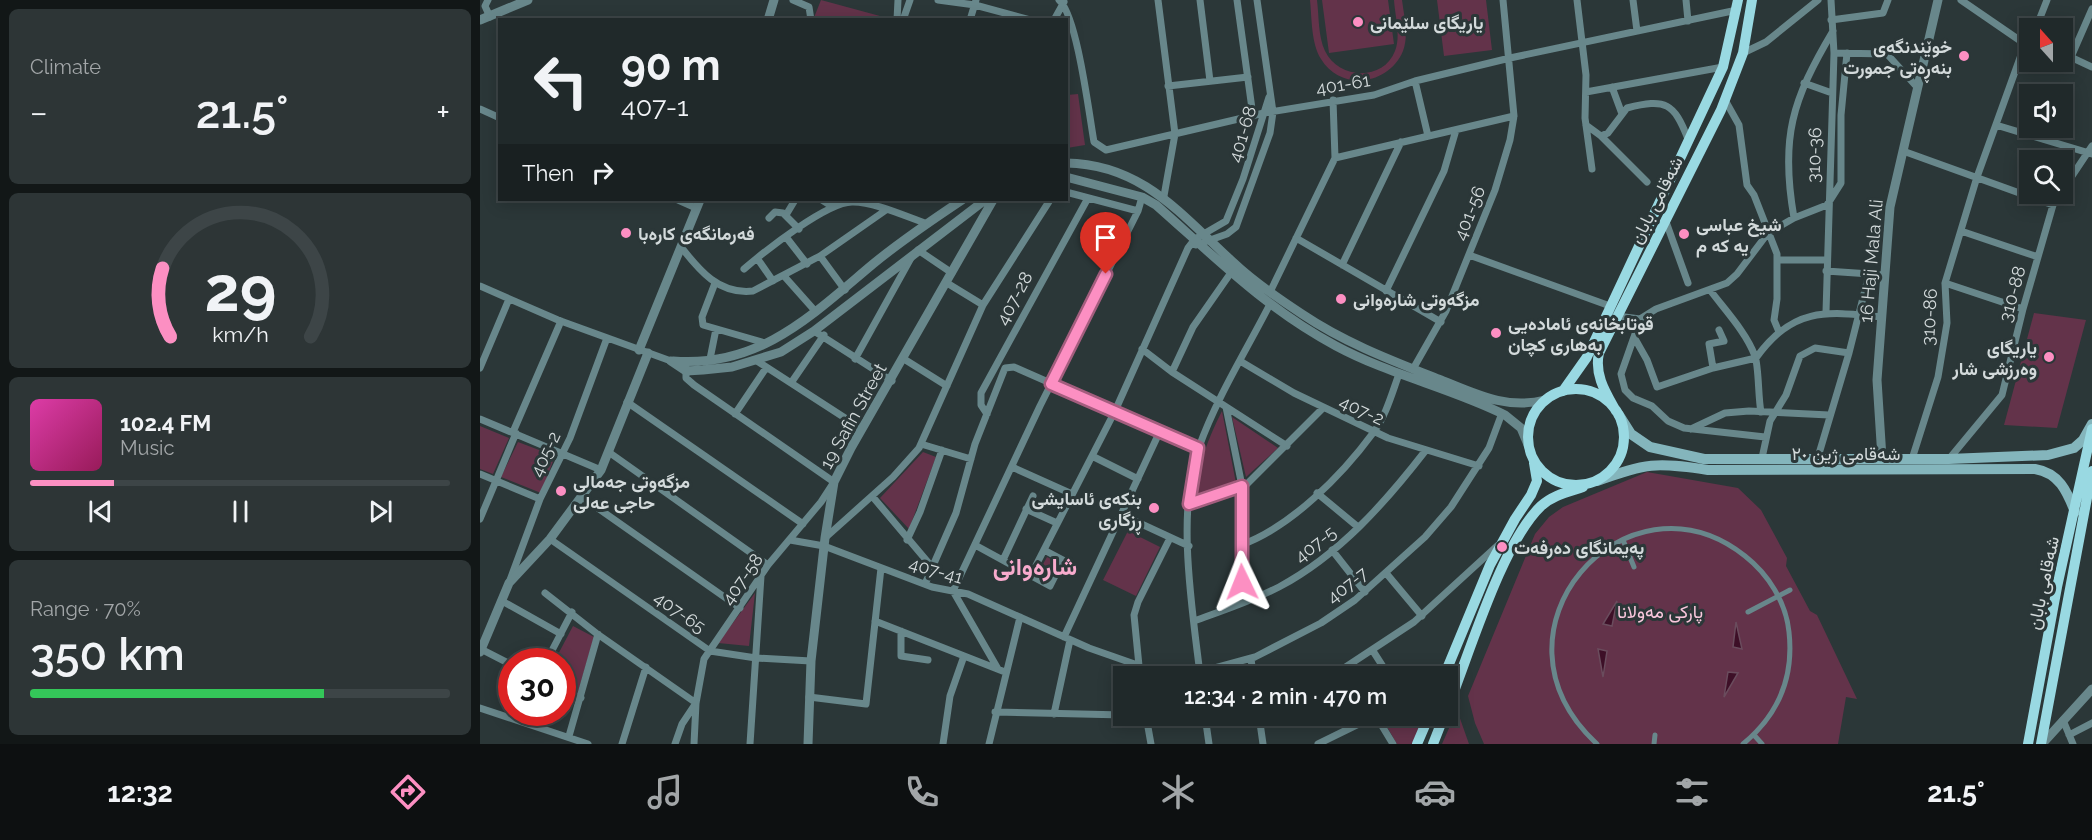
<!DOCTYPE html>
<meta charset="utf-8">
<style>
:root{--surface:#20292a;--page:#2d3536;--text:#f1f3f6;--muted:#a2a6a8;--line:#3d4547;--accent:#fc8fc2}
body{margin:0;font-family:Raleway,Vazirmatn,sans-serif;background:var(--page);color:var(--text);height:100vh;display:flex;flex-direction:column;font-size:22px;white-space:nowrap}
*{box-sizing:border-box;margin:0}
p{font-size:20px;color:var(--muted)}
.icon{flex:none;width:33px;height:33px;fill:none;stroke:currentColor;stroke-width:2;stroke-linecap:round;stroke-linejoin:round}
.map{position:relative;flex:1;overflow:hidden}
.drawer{display:flex;flex-direction:column;gap:9px;padding:9px;background:#121717;width:480px}
.drawer>*{flex:none}
.top-card{position:absolute;left:18px;top:18px;width:570px;height:183px;border-radius:0px;box-shadow:0 3px 15px #0003,0 0 0 2px var(--line);background:#20292a;color:var(--text);overflow:hidden}
.needle{width:39px;rotate:339deg}
.fabs{position:absolute;left:1539px;top:18px;display:grid;gap:12px}
.fabs a{display:grid;place-items:center;width:54px;height:54px;border-radius:0px;background:var(--surface);box-shadow:0 3px 15px #0003,0 0 0 2px var(--line);font-size:30px}
.speed{position:absolute;left:18px;top:648px;display:flex;gap:12px;font-size:30px;font-weight:700;text-align:center}
.speed>*{display:grid;place-content:center;width:78px;height:78px;border-radius:50%;background:var(--surface);box-shadow:0 3px 15px #0003,0 0 0 2px var(--line);line-height:1}
.speed .limit{border:9px solid #d22;background:#fff;color:#111}
.pin{position:absolute;display:grid;place-items:center;width:51px;height:51px;color:#fff;margin:-62px -26px;border-radius:50% 50% 50% 0;rotate:-45deg;box-shadow:0 0 6px #0007}
.pin .icon{rotate:45deg}
.me{position:absolute;width:66px;margin:-33px;rotate:358deg;stroke-linejoin:round;filter:drop-shadow(0 0 4px #0008)}
.turn{display:flex;align-items:center;gap:21px;height:126px;padding:0 24px;font-size:27px}
.turn .icon{width:78px;height:78px;stroke-width:2.5}
.turn b{display:block;font-size:42px;line-height:51px}
.then{display:flex;align-items:center;height:57px;padding:0 24px;background:#0003;gap:12px;font-size:22px}
.big{font-size:45px;font-weight:600;line-height:1.1}
.drawer .card{flex:1;display:flex;flex-direction:column;justify-content:center;gap:9px;min-width:0;padding:0 21px;border-radius:9px;background:var(--page)}
.drawer .dial{align-items:center;gap:0}
.dial svg{height:156px;overflow:visible;fill:none;stroke:var(--line);stroke-width:7;stroke-linecap:round;text-anchor:middle}
.dial text{fill:var(--text);stroke:none}
.song{display:flex;align-items:center;gap:18px}
.cover{width:72px;height:72px;border-radius:9px;background:linear-gradient(135deg,hsl(320 70% 55%),hsl(330 70% 35%))}
.played{height:6px;border-radius:3px;background:linear-gradient(90deg,var(--accent) 20%,var(--line) 20%)}
.keys{display:flex;justify-content:space-around;direction:ltr}
.heat{display:flex;justify-content:space-between;align-items:center;font-size:33px;direction:ltr}
.charge{height:9px;border-radius:4px;background:linear-gradient(90deg,#34c759 70%,var(--line) 0)}
.trip{position:absolute;left:633px;top:666px;width:345px;height:60px;border-radius:0px;background:var(--surface);box-shadow:0 3px 15px #0003,0 0 0 2px var(--line);font-weight:600;line-height:60px;text-align:center}
.dock{display:flex;height:96px;justify-content:space-around;align-items:center;background:#0d1011;color:var(--muted)}
.dock .icon{width:42px;height:42px}
.dock .current{color:var(--accent)}
.dock b{font-size:27px;color:var(--text)}
main{display:flex;flex:1;min-height:0}
.map>svg:first-child{display:block}
.green{fill:#63334a}
.water{fill:#3d0f27;stroke:#6a4c5d;stroke-width:1.5}
.lines{fill:none;stroke-linecap:round;stroke-linejoin:round}
.pedestrian{stroke:#68878b;stroke-width:5}
.minor{stroke:#68878b;stroke-width:7}
.tertiary{stroke:#68878b;stroke-width:9}
.secondary{stroke:#84b5bc;stroke-width:10}
.primary{stroke:#99d9e2;stroke-width:10}
.route-casing{stroke:#a45d7e;stroke-width:15}
.route{stroke:#fc8fc2;stroke-width:10}
.poi-dot{fill:#fc8fc2;stroke:#2b3738;stroke-width:2}
.labels{text-anchor:middle;dominant-baseline:central;stroke-width:6;stroke-linejoin:round;paint-order:stroke}
.poi-label{font-size:18px;font-weight:bold;fill:#d3dadb;stroke:#2b3738;text-anchor:start}
.street-label{font-size:18px;fill:#d3dadb;stroke:#2b3738}
.park-label{font-size:18px;fill:#fac7dd;stroke:#2b3738}
.district-label{font-size:24px;font-weight:bold;fill:#f8abcd;stroke:#2b3738}
</style>
<main>
<section class="drawer">
<div class="card"><p>Climate</p>
<div class="heat"><a>−</a><b class="big">21.5°</b><a>+</a></div>
</div>
<div class="card dial"><svg viewBox="0 0 100 80">
<path d="M14 69A42 42 0 1 1 86 69"/>
<path d="M14 69A42 42 0 0 1 10 34" stroke="#fc8fc2"/>
<text x="50" y="56" font-size="32" font-weight="700">29</text>
<text x="50" y="72" font-size="11">km/h</text>
</svg></div>
<div class="card">
<div class="song"><i class="cover"></i><div><b>102.4 FM</b><p>Music</p></div></div>
<div class="played"></div>
<div class="keys"><svg class="icon" aria-label="previous" viewBox="0 0 24 24"><path d="M18 5L8 12l10 7zM5 5v14"/></svg><svg class="icon" aria-label="pause" viewBox="0 0 24 24"><path d="M8 5v14M16 5v14"/></svg><svg class="icon" aria-label="next" viewBox="0 0 24 24"><path d="M6 5l10 7-10 7zM19 5v14"/></svg></div>
</div>
<div class="card"><p>Range · 70%</p><b class="big">350 km</b><div class="charge"></div></div>
</section>
<div class="map">
<svg width="1612" height="744" viewBox="0 0 1612 744">
<rect width="100%" height="100%" fill="#2b3738"/>
<path class="green" d="M341,0L411,19L333,20Z
M830,0H837C839,16 838,36 845,51C858,79 903,82 915,51C921,36 915,16 914,0H922C924,16 929,35 923,51C909,85 861,92 841,59C831,43 832,19 830,0Z
M842,0H908L914,44L849,53Z
M957,0H1006L1012,50L964,56Z
M598,94L605,145L587,148V95Z
M1554,313L1606,320L1577,428L1524,425Z
M742,411L756,483L717,495C718,463 728,439 742,411Z
M752,417L798,448L766,477Z
M0,426L29,438L13,474L0,469Z
M38,442L75,456L61,493L21,477Z
M443,452L456,457L429,529L400,498Z
M1167,472L1258,488L1281,510L1307,558L1306,566L1330,611L1337,615L1377,699L1366,697L1358,744H1004L995,723L988,696L1055,534L1069,517L1083,507Z
M648,531L680,547L656,596L623,580Z
M567,557L578,563L569,581L557,575Z
M275,593L269,646L238,643Z
M93,626L114,637L98,692L83,683L82,662H74Z
M977,710L989,744H962Z
M910,716H944L932,744H917L903,720Z"/>
<path class="water" d="M1137,601L1132,626L1123,624Z
M1256,622L1262,649L1253,647Z
M1118,649L1127,651L1123,677Z
M1248,672L1258,673L1244,697Z"/>
<g class="lines">
<path class="pedestrian" d="M1143,540L1154,567
M1268,612L1310,590
M1274,735L1282,744
M1117,744C995,631 1146,462 1265,556C1288,574 1306,602 1309,632C1314,677 1298,715 1263,744
M1174,744L1175,735"/>
<path class="minor" d="M8,0L5,6L10,17
M313,0L329,7L331,20
M458,0L495,5L550,20
M579,0C597,15 609,114 614,142L626,150L784,113L894,95L935,81L1030,58L1257,10
M678,0L695,134L684,196
M720,0L730,81
M757,0L773,116
M1097,0L1106,75L1105,118L1112,169
M1153,0L1157,31
M1206,0L1208,21
M1481,0L1545,44
M417,20L418,0
M423,20L430,0
M490,20L496,0
M574,20L584,2
M1351,20L1403,13L1408,0
M1556,28L1567,0
M1263,53L1286,42L1338,0
M1354,53L1407,54L1436,86
M1582,53L1612,67
M1591,57L1612,9
M935,81L948,136
M1324,83L1352,93
M688,86L768,77
M1132,87L1142,114
M1106,92L1243,67
M1245,100L1259,125L1267,185L1274,195L1297,254V299L1294,320L1299,332
M0,109L20,118
M1106,125L1121,136L1128,133L1147,108C1186,98 1194,103 1208,139
M1516,125L1612,154
M1121,136L1167,182
M1423,151L1573,205
M855,158L1034,116
M1582,191L1612,146
M586,192L658,211
M198,200L216,208
M342,200L353,207
M306,215L315,200
M289,218L295,212L303,213L319,229
M1314,218C1300,138 1312,100 1353,31
M1185,219L1208,283
M1481,231L1558,257
M306,237L327,264
M816,238L961,322
M716,245L747,234L756,227L790,133L793,112L777,0
M201,247C219,270 239,295 273,291L340,256L406,210
M438,250L472,273
M989,255L1130,306
M340,256L365,290
M277,258L293,281
M1297,260H1346
M862,265L921,142
M264,269C285,251 348,201 373,202C395,202 427,217 448,224
M1346,271L1405,275
M304,276L336,312
M235,283L222,317L223,325L285,343
M467,283L503,305
M1465,283L1543,309
M0,286L78,320L191,361
M791,290L855,158L853,100
M1230,290C1245,310 1266,332 1275,356C1279,368 1278,397 1281,412
M906,291L964,171L976,130
M1346,312L1354,53L1351,0
M1137,316L1160,319L1154,337L1167,360L1177,387L1233,368L1276,358
M1160,319L1176,309L1247,283L1257,274L1288,233L1314,218L1347,205L1361,183V115L1367,53
M334,331L412,381
M1154,337L1141,374L1145,390L1153,398L1172,406L1188,421L1204,428L1285,437
M662,349L692,372L807,446
M1276,358C1313,307 1345,311 1402,317
M230,359L236,329
M375,359L431,258
M424,359L467,386
M277,361L382,429
M760,361L814,393L908,438L999,466
M206,367V378L214,385L354,482L341,502L288,565L224,659L216,703L214,744
M0,368L29,299
M1233,368L1229,344L1244,341L1239,330
M933,369L966,311L1015,190L1030,140L1034,116L1023,0
M692,372L713,327L750,274
M311,383L344,335
M147,402L323,524
M746,407L762,486L764,602
M255,414L286,368
M507,414L501,405V393L608,198
M0,419L121,470
M1211,429L1245,413L1269,411L1349,415
M33,432L81,321
M441,444L491,459
M130,453L288,565
M612,456L658,479
M1338,457L1369,353L1389,274
M1282,458L1290,421L1306,395L1320,356L1335,348L1369,353
M1432,459L1458,377L1467,323L1465,283L1497,177L1545,44L1550,38
M1469,459L1522,395L1543,309L1573,205L1581,194
M532,467L592,494
M0,474L60,499
M837,493L878,527
M392,496L452,567
M102,497L260,608
M709,504L766,485L843,408
M546,509L577,523
M642,515L709,546
M0,519L36,433
M345,538L413,477L439,448L503,305L570,200
M70,539L230,651L276,658L331,661
M310,540L344,546L452,587L488,594L609,648L666,668L720,672L775,657L841,623L875,600L945,537L971,507L1009,448L1022,413
M427,540L440,512L462,450
M495,545L570,586L583,560L564,550
M761,545C811,527 862,475 893,433C906,416 912,393 919,374
M852,550L885,592
M523,560L553,496
M906,573L942,616
M551,575L635,411L708,248L715,239L746,221L763,179L789,97
M30,580L60,499L90,438L127,338
M445,584L476,513L495,444L525,368L534,367L718,448
M65,593L116,633L216,703
M22,601L81,634
M395,621L525,672
M714,621C742,611 772,601 799,587C859,555 905,503 946,450
M421,631V656L448,660
M584,637L680,431
M1,649L32,665
M893,651L909,676
M771,658L773,676
M66,662L92,612
M518,669L473,591L560,406L658,211L662,197
M720,674C712,608 696,510 719,447C737,397 766,351 790,304
M660,676L654,615L658,602L690,538
M852,676L934,622L1017,546
M954,676L967,667
M82,690L101,698
M329,697L386,704L401,568
M0,708L108,744
M515,712L644,715
M574,714L590,640
M666,716L671,744
M725,716L729,744
M779,716L783,744
M896,716L913,744
M1583,720L1593,744
M1589,735L1612,723
M89,736L118,634
M142,744L166,667
M195,744L202,724L216,703
M270,744L281,576
M463,744L470,696L484,656
M509,744L540,617
M838,744L895,716"/>
<path class="tertiary" d="M0,20L48,0
M288,20L294,0
M586,163C663,164 702,216 753,262C773,281 799,299 822,314C865,343 913,361 961,380C996,394 1027,410 1065,400
M586,177L662,197L676,205C735,257 785,308 856,346C910,375 971,388 1025,415L1041,428L1049,447
M159,350L220,200
M191,361L206,371L223,370L252,367L301,352L334,331L505,200
M193,361C280,368 332,315 393,264C421,241 452,220 482,200
M1402,458L1397,380L1410,207L1458,0
M0,652L29,583L70,539L121,470L168,353
M328,744L331,661L345,538L354,482L371,448L513,200
M1562,744L1612,689"/>
<path class="secondary" d="M1139,415L1151,434L1170,447L1224,459H1469L1568,455L1594,448L1603,440L1612,424
M1117,481C1167,463 1175,462 1228,470L1555,469C1579,473 1587,491 1595,512"/>
<path class="primary" d="M1048 437a48 48 0 1 1 96 0a48 48 0 1 1-96 0Z
M1083,391L1107,357L1243,67L1258,0
M1136,411C1126,393 1114,375 1119,353L1241,110L1263,53L1272,0
M964,676L1010,565L1035,519L1051,495L1057,481L1054,463
M968,707C989,655 1022,543 1061,506C1073,495 1088,492 1103,487
M937,744L949,716
M953,744L964,716
M1548,744L1577,587L1612,429
M1561,744L1612,471"/>
</g>
<g class="lines">
<g class="route-casing">
<path id="route" d="M626,274L571,384L718,448L709,504L762,486V582"/>
</g>
<use href="#route" class="route"/>
</g>
<g class="poi-dot">
<circle cx="878" cy="22" r="6"/>
<circle cx="1484" cy="56" r="6"/>
<circle cx="146" cy="233" r="6"/>
<circle cx="1204" cy="234" r="6"/>
<circle cx="861" cy="299" r="6"/>
<circle cx="1016" cy="333" r="6"/>
<circle cx="1569" cy="357" r="6"/>
<circle cx="81" cy="491" r="6"/>
<circle cx="674" cy="508" r="6"/>
<circle cx="1022" cy="547" r="6"/>
</g>
<g class="labels">
<g class="poi-label">
<text x="890" y="22">یاریگای سلێمانی</text>
<text x="1472" y="46" text-anchor="end">خوێندنگەی<tspan x="1472" dy="21">بنەڕەتی جمورت</tspan></text>
<text x="1216" y="224">شیخ عباسی<tspan x="1216" dy="21">یه که م</tspan></text>
<text x="158" y="233">فەرمانگەی کارەبا</text>
<text x="873" y="299">مزگەوتی شارەوانی</text>
<text x="1028" y="323">قوتابخانەی ئامادەیی<tspan x="1028" dy="21">بەهاری کچان</tspan></text>
<text x="1557" y="347" text-anchor="end">یاریگای<tspan x="1557" dy="21">وەرزشی شار</tspan></text>
<text x="93" y="481">مزگەوتی جەمالی<tspan x="93" dy="21">حاجی عەلی</tspan></text>
<text x="662" y="498" text-anchor="end">بنکەی ئاسایشی<tspan x="662" dy="21">ڕزگاری</tspan></text>
<text x="1034" y="547">پەیمانگای دەرفەت</text>
</g>
<g class="street-label">
<text transform="translate(863 84) rotate(-9)">401-61</text>
<text transform="translate(762 134) rotate(-73)">401-68</text>
<text transform="translate(1334 155) rotate(-88)">310-36</text>
<text transform="translate(1176 200) rotate(-63)">شەقامی بابان</text>
<text transform="translate(989 213) rotate(-68)">401-56</text>
<text transform="translate(1391 261) rotate(-85)">16 Haji Mala Ali</text>
<text transform="translate(1532 294) rotate(-75)">310-88</text>
<text transform="translate(534 298) rotate(-62)">407-28</text>
<text transform="translate(1449 317) rotate(-87)">310-86</text>
<text transform="translate(882 410) rotate(25)">407-2</text>
<text transform="translate(373 416) rotate(-61)">19 Safin Street</text>
<text x="1366" y="453">شەقامی ژین ٢٠</text>
<text transform="translate(65 454) rotate(-65)">405-2</text>
<text transform="translate(835 544) rotate(-38)">407-5</text>
<text transform="translate(456 570) rotate(16)">407-41</text>
<text transform="translate(262 579) rotate(-55)">407-58</text>
<text transform="translate(1563 583) rotate(-78)">شەقامی بابان</text>
<text transform="translate(867 585) rotate(-38)">407-7</text>
<text transform="translate(200 612) rotate(35)">407-65</text>
</g>
<g class="park-label">
<text x="1180" y="611">پارکی مەولانا</text>
</g>
<g class="district-label">
<text x="555" y="566">شارەوانی</text>
</g>
</g>
</svg>
<div class="fabs">
<a><svg class="needle" viewBox="-14 -14 28 28"><path d="M0-13l5 13h-10z" fill="#e53935"/><path d="M0 13l5-13h-10z" fill="#a2a6a8"/></svg></a>
<a><svg class="icon" aria-label="sound" viewBox="0 0 24 24"><path d="M4 9h4l5-4v14l-5-4H4zM17 9q2 3 0 6"/></svg></a>
<a><svg class="icon" aria-label="search" viewBox="0 0 24 24"><circle cx="10" cy="10" r="6"/><path d="M15 15l6 6"/></svg></a>
</div>
<div class="speed"><div class="limit">30</div></div>
<div class="pin" style="left:626px;top:274px;background:#d93025"><svg class="icon" aria-label="arrive" viewBox="0 0 24 24"><path d="M6 21V4h12l-3 4 3 4H6"/></svg></div>
<svg class="me" style="left:762px;top:582px" viewBox="-20 -20 40 40"><path d="M0-17L14 15 0 8-14 15z" fill="#fc8fc2" stroke="#fff" stroke-width="4"/></svg>
<div class="trip">12:34 · 2 min · 470 m</div>
<div class="top-card">
<div class="turn"><svg class="icon" aria-label="left" viewBox="0 0 24 24"><path d="M17 20v-9H6M10 6l-5 5 5 5"/></svg><div><b>90 m</b>407-1</div></div>
<div class="then">Then<svg class="icon" aria-label="right" viewBox="0 0 24 24"><path d="M7 20v-9h11M14 6l5 5-5 5"/></svg></div>
</div>
</div>
</main>
<nav class="dock">
<b>12:32</b>
<svg class="icon current" aria-label="directions" viewBox="0 0 24 24"><path d="M12 3l9 9-9 9-9-9zM9 14v-3h6M13 9l2 2-2 2"/></svg>
<svg class="icon" aria-label="music" viewBox="0 0 24 24"><path d="M9 18V5l10-2v13"/><circle cx="6" cy="18" r="3"/><circle cx="16" cy="16" r="3"/></svg>
<svg class="icon" aria-label="phone" viewBox="0 0 24 24"><path d="M5 4h4l2 5-3 2q2 4 5 5l2-3 5 2v4C11 20 4 13 5 4z"/></svg>
<svg class="icon" aria-label="climate" viewBox="0 0 24 24"><path d="M12 3v18M4 7l16 10M4 17L20 7"/></svg>
<svg class="icon" aria-label="car" viewBox="0 0 24 24"><path d="M5 17H2v-5l4-1 3-4h7l3 4 3 1v5h-3M9 17h6M6 11h13"/><circle cx="7" cy="17" r="2"/><circle cx="17" cy="17" r="2"/></svg>
<svg class="icon" aria-label="filters" viewBox="0 0 24 24"><path d="M4 7h16M4 17h16"/><circle cx="9" cy="7" r="2"/><circle cx="15" cy="17" r="2"/></svg>
<b>21.5°</b>
</nav>
